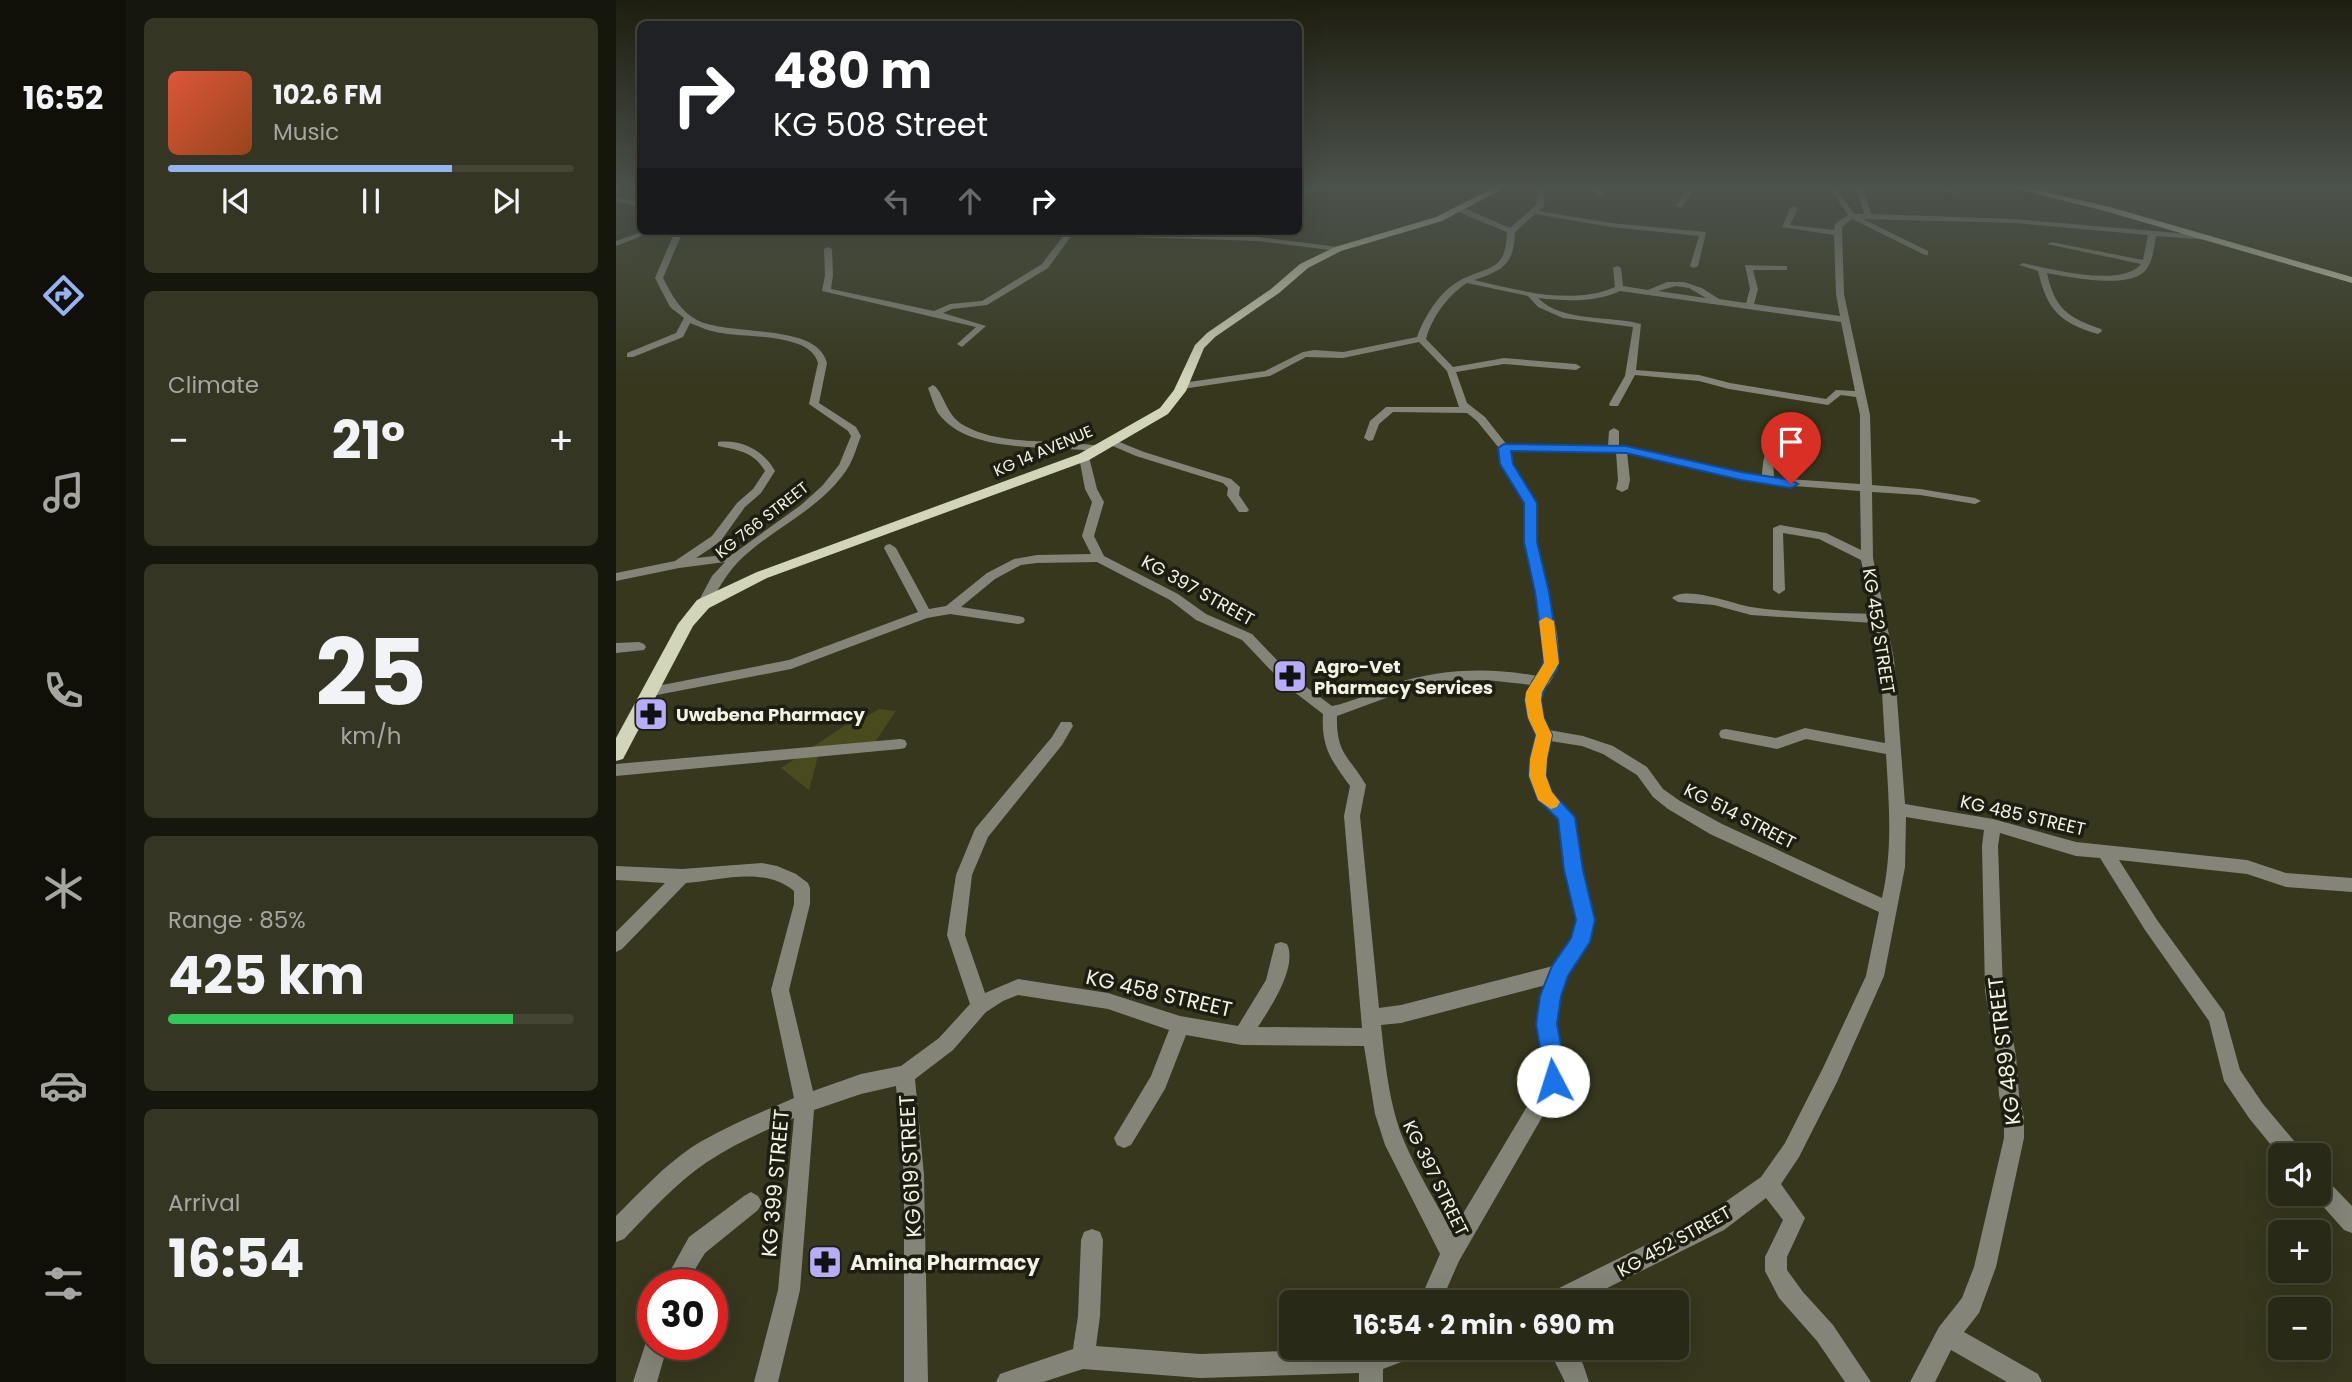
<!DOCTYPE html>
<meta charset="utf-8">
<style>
:root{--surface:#282916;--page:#343523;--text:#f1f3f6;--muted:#a5a6a1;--line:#444535;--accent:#95b2f1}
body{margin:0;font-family:Poppins,sans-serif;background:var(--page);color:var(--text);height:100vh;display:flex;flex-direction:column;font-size:26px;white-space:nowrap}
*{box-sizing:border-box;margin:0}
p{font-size:23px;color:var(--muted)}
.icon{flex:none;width:38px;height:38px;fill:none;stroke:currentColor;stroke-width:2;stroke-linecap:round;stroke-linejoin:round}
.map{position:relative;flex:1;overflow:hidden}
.details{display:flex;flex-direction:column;gap:18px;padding:18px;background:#16170c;width:490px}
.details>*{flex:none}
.hud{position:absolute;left:21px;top:21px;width:665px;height:214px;border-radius:10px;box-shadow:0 7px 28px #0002,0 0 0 2px var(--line);background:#202124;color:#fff;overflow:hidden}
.buttons{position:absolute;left:1652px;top:1143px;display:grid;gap:14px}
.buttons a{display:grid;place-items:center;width:63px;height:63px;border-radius:10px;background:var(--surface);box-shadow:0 7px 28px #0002,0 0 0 2px var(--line);font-size:35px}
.speed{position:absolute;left:21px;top:1269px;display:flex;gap:14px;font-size:35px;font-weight:700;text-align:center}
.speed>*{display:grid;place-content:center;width:91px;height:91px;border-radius:50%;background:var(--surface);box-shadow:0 7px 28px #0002,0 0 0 2px var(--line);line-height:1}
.speed .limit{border:10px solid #d22;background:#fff;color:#111}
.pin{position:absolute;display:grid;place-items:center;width:60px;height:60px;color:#fff;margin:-72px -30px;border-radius:50% 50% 50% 0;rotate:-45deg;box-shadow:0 0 7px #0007}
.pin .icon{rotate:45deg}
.me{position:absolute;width:77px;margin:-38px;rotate:355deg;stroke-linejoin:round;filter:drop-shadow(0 0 5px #0008)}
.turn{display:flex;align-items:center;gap:24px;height:147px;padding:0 21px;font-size:32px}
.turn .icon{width:91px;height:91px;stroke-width:2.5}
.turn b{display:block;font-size:49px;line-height:60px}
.lanes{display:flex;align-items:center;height:66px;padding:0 21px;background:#0003;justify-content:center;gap:35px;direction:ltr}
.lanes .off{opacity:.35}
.big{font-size:52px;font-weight:700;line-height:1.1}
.details .card{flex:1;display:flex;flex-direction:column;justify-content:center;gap:10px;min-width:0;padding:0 24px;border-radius:10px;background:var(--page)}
.details .dial{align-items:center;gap:0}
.dial b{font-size:91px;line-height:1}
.song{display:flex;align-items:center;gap:21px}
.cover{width:84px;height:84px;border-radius:10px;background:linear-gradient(135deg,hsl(10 70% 55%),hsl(20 70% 35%))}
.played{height:7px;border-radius:4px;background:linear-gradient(90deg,var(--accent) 70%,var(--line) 70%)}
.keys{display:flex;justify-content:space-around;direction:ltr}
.heat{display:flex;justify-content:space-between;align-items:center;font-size:38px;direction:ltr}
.charge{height:10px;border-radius:5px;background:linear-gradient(90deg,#34c759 85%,var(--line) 0)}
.trip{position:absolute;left:663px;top:1290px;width:410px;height:70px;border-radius:10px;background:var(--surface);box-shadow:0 7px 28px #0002,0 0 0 2px var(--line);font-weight:700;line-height:70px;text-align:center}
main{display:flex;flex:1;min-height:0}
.tab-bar{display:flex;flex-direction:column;width:126px;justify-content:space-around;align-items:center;background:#101009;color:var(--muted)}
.tab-bar .icon{width:49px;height:49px}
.tab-bar .active{color:var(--accent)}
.tab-bar b{font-size:32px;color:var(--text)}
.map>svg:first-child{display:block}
.green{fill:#4a4b1d}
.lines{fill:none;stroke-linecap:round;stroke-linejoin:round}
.minor{fill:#848578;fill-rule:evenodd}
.major{fill:#d3d5bb;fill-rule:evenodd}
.route{fill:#1a73e8;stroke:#114b97;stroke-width:2}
.slow{fill:#f59e0b}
.labels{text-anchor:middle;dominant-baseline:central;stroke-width:7;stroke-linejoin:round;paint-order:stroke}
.far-street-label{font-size:16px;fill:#f2f3e3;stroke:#1d1d12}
.street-label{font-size:18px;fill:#f2f3e3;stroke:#1d1d12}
.poi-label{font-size:18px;font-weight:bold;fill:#f2f3e3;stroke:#1d1d12;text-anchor:start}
.near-street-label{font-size:21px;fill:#f2f3e3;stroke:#1d1d12}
.near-poi-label{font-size:21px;font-weight:bold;fill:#f2f3e3;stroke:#1d1d12;text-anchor:start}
</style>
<main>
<nav class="tab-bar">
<b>16:52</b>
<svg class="icon active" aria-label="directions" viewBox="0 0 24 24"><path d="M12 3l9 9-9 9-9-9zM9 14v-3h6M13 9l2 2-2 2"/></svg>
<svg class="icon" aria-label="music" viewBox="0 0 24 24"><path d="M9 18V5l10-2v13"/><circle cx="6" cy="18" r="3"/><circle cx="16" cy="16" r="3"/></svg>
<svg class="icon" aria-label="phone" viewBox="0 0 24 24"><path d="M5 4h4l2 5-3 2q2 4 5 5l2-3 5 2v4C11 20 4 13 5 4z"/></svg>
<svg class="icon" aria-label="climate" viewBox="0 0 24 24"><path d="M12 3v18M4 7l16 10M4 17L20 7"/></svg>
<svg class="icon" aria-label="car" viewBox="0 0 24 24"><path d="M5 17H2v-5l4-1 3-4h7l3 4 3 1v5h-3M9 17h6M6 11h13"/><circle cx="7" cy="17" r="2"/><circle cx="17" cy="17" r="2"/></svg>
<svg class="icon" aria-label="filters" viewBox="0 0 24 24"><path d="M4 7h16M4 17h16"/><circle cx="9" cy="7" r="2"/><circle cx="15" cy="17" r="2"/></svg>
</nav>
<section class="details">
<div class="card">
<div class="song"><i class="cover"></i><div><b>102.6 FM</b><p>Music</p></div></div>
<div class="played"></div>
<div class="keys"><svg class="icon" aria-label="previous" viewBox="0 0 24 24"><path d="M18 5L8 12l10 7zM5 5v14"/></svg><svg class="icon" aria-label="pause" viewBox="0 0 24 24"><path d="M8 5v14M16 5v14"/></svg><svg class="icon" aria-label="next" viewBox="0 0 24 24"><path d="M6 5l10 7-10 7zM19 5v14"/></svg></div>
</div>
<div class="card"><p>Climate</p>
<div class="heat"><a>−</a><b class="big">21°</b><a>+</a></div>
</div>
<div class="card dial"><b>25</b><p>km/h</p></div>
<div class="card"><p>Range · 85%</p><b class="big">425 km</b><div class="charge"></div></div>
<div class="card"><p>Arrival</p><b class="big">16:54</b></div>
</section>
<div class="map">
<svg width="1736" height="1382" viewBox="0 0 1736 1382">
<rect width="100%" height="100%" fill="#36371d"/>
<path class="green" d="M263,709L280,711L257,745L202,756L193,790L165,768L231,724L250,717Z"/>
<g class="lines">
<path class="minor" d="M695,188H706L682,196V192Z
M922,188H929L928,206L923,211L995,223L1090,232L1082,266L1078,268L1074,266L1083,236L995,227L919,214L899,232C898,265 887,270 858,280C902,290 956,306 999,287L997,268L1001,266L1005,268L1007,286L1032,290L1051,282H1068L1086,288L1103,299L1130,303L1134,289L1129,265L1168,266H1171V270H1137L1142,289L1138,304L1224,316L1220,294L1218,235L1166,227L1174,208L1178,206L1182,208L1174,225L1218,230L1219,224L1232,215L1214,188H1220L1238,214H1248L1240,188H1247L1255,214L1399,219L1596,236V240H1593L1540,236C1538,247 1537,263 1528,272C1508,289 1454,277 1431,273C1439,309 1451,317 1485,329L1486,331L1482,334C1444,323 1431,310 1422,271L1403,265L1407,263C1433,269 1506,288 1525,264L1431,244L1435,242L1527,260L1532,235L1399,223L1247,219L1312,251V255H1309L1236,219L1226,227L1228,294L1254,415L1256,485L1304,489L1359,498L1365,501L1359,504L1304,495L1256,492L1257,558L1278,659L1289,804L1377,819L1460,842L1631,860L1670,873L1736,878V892L1670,887L1631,874L1503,860L1541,920L1608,1012L1624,1070L1647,1104L1684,1148L1687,1155L1664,1156L1633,1118L1608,1081L1593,1021L1529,930L1484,858L1460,856L1384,833L1382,846L1387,991L1400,1055L1403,1095L1408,1118V1138L1380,1267L1363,1313L1348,1332L1422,1374L1426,1382H1391L1335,1350L1319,1382H1294L1323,1327L1346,1298L1358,1267L1388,1138V1118L1383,1095L1380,1055L1369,991L1366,846L1368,830L1290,817L1289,867L1268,976L1221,1082L1183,1157L1165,1184L1189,1218L1171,1257V1270L1187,1292L1217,1325L1255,1382H1229L1201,1341L1163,1298L1149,1271V1257L1167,1220L1150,1198L1108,1230L963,1302H928L931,1294L1092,1214L1145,1177L1169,1143L1207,1068L1250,976L1263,912L1094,834L1052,809L1037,797L1021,775L987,754L966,746L934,741L929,759L930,776L936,792L958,817L965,870L978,920L973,941L951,977L944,996L940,1024L949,1071L947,1081L843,1261L825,1302H803L824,1254L769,1145L759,1114L748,1046L626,1045L570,1035L549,1089L515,1145L508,1148L501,1145L498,1138L535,1076L553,1030L492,1009L402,995L387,1001L370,1012L337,1050L299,1079L308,1175L312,1382H288V1175L280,1086L245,1094L198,1110L184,1290L162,1382H138L162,1290L178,1118C148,1131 118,1144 91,1162C60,1183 34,1212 8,1239L0,1242V1216C24,1192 48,1166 76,1147C108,1127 144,1113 178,1098L155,990L178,904V891C148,866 105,880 70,883L6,949L0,952V932L49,883L0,880V866L66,869L146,863L161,866L180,874L192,883L194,888V904L173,990L197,1091L245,1074L285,1066L323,1038L354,1004L331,935L340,875L359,829L436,737L445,722H455L457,726L446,745L372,837L356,875L349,935L369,993L402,979L492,993L564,1016L622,1026L650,980L659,944L665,942L671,944C682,967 654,1008 642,1027L746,1028L728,816L734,786C715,760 705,747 707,714L668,684L626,640L580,620L554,600L481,562L421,563L405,565L379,579L345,607L402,616L407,617L409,620L407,623L402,624L334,614L311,618L175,669L36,696L29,691L31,688L173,660L302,612L268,548L270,545L274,544L280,548L313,609L330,606L371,573L398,559L421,555L475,554L466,536L476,502L469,489L463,457L468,454L473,457L481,489L488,502L478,536L488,556L562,594L590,614L636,634L678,678L716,706C738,702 756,691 777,684C824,669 873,667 921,676L926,669L929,657L920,591L908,542V503L885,464L883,448L861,421L851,413L777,412L763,424L757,440L753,441L748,438L754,421L770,407H843L831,371L803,342L727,358L690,357L654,376L566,389L561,386L566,383L649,371L687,352L698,350L727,352L801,337C808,317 824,291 843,281C872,265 890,273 891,232L842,212V208H848L894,228L920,205ZM851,283L912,296L922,307L947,318L1017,327L1009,376L993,404L994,406H1002L1019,375L1083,381L1113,389L1212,405L1225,395L1240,397L1244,415V484L1158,478L1157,458L1166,440L1161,437C1148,445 1147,462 1146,476L1003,446V431L998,428L993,431L992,446L891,445L869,417L851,403L840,372L888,364L960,370L965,367L960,364L888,358L837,367L810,339C816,317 832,295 851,283ZM1060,286L1073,288L1090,298L1042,291ZM1004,291L1225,322L1239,391L1220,390L1210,399L1114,383L1083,375L1020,370L1025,324C993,315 947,323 922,298C950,301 978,303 1004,291ZM894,451L1000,452L1002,480L1000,489L1006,492L1012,489L1014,480L1011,452L1152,484L1244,491L1245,550L1210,533L1164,525L1157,528V590L1163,594L1169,590L1167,533L1203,539L1245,560L1256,614C1217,612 1173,613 1135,607C1117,604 1070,585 1056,598L1062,602L1098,605L1135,615L1257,623L1264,659L1269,743L1189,728L1160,738L1110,729L1105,730L1103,734L1105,738L1110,739L1161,749L1190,739L1270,754C1273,805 1277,848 1266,898L1106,824L1064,801L1047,789L1031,767L997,746L967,736L933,730C911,684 943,689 943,656C943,618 923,577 920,541C919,529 923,514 920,503C914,484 897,475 894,451ZM870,680L916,685L910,700L913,718L921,735L915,759L914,776L924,799L942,819L949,870L960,920L956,938L937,966L785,1005L763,1008L744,816L750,785C733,756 720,754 721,716L797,688L833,681ZM930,985L922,1024L929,1071L928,1078L836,1232C820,1202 801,1172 788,1141C773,1105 769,1062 765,1025L785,1023Z
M974,188H982L990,195L983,197Z
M1071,188H1078L1066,207H1060Z
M1318,188H1329L1343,193L1339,195Z
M1426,188H1438L1419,194L1415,192Z
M0,197L24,203V207L0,201Z
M28,231H39L0,246V241Z
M59,231H67L47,278C56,295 64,311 81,320C114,337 201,322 211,363L203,403L240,427L245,436C241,446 238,457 233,466C206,510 157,527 122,562C109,576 101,591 92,607L87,608L81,604L96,576L109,562L63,568L0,581V573L59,561L96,536L121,503L137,489L149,471C138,452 122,450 102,446V442C126,439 148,451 159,471L145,493L129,507L104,542L80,558L117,554L185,505L206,486L223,465L235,436L232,431L193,404L202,363C194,333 131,338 106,333C95,332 84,327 74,323L67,337L17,357H11V353L60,333L68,318L54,307L39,278Z
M367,231L538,232L641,237L722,247L726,249L722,251L641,241L456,235L432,268L371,305L336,309L327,313L370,326L346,347L341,344L360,327L206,291L209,275L208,249L212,247L216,249L217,275L215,289L318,311L334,304L366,301L426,264L448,235L371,233Z
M317,385C328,391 329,416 349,426C390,448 442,437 487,447L488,449L483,452C436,444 353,456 322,413C318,406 315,396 312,388Z
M496,439L528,452L615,479L624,487L623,495L633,510L631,512H623L611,495L612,488L607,483L520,456L492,444V440Z
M23,642L28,644L30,647L28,650L0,653V643Z
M284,739L289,740L291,744L289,748L284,749L0,776V764Z
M1703,1176L1710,1179L1736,1206V1233L1728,1230L1696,1194H1703Z
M135,1192L142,1196L146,1203L142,1210L89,1253L70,1284H47L73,1237L128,1196Z
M476,1229L484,1232L487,1240L484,1316L480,1346L584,1354L760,1348H805L801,1356L767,1369V1382H743V1373L584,1378L467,1369L427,1382H380L384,1374L457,1349L462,1316L465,1240L468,1232Z
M37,1334V1344H52L41,1382H17L32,1336Z
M932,1348H957L967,1364L973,1382H949Z"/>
<path class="major" d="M877,188H888L826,221L725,251L692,268L663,293L599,337L588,348L570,391L552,414L473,460L151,578L93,608L77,626L7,759L0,761V738L62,624L81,600L141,572L463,454L544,408L558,390L579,345L591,333L655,289L684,264L719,247L820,217Z
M1397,188H1412L1494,207L1736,277V283L1489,211Z"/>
</g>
<linearGradient id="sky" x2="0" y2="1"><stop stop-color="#1e1e10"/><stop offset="0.49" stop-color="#4c534c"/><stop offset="1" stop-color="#4c534c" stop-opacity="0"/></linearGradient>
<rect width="1736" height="381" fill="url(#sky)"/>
<path class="route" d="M888,444L1010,446L1125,472L1175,480L1182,484L1175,488L1125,480L1010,453L895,451L897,464L921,503V542L933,592L943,657L941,670L931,683L925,700L928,718L936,735L931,759L930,776L936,792L959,817L967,870L979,920L974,942L952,976L945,996L941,1024L950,1071L945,1088L937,1092L929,1088L926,1081L928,1071L920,1024L924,996L936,966L955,938L960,920L948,870L942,819L922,800L913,776L914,759L920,735L912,718L909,700L916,682L925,669L928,657L919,592L908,542V503L884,464L882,448Z"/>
<path class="slow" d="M930,617L938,621L943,663L926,692L925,700L928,718L936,735L931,759L930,776L936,792L944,802L941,807L935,809L922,800L913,776L914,759L920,735L912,718L909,700L910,692L928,663L923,621Z"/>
<defs>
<g id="pharmacy-square" transform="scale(1.75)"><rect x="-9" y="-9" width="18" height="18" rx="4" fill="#b6acf8" stroke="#1d1d12"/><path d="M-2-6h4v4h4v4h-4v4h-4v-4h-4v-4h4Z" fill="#111"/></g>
</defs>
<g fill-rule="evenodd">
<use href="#pharmacy-square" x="674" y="676"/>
<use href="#pharmacy-square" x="35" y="714"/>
<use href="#pharmacy-square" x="209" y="1262"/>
</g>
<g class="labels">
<g class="far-street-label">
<text transform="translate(427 451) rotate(-23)">KG 14 AVENUE</text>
<text transform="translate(146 520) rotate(-38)">KG 766 STREET</text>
</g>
<g class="street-label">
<text transform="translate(582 590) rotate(29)">KG 397 STREET</text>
<text transform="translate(1263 631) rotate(81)">KG 452 STREET</text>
<text transform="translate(1407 815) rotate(13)">KG 485 STREET</text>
<text transform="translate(1124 816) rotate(27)">KG 514 STREET</text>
<text transform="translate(820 1178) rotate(64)">KG 397 STREET</text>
<text transform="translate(1058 1241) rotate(-29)">KG 452 STREET</text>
</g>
<g class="poi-label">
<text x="698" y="666">Agro-Vet<tspan x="698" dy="21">Pharmacy Services</tspan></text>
<text x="60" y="714">Uwabena Pharmacy</text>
</g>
<g class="near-street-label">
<text transform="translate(543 993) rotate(13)">KG 458 STREET</text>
<text transform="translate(1388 1051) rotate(-97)">KG 489 STREET</text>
<text transform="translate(294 1166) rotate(-93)">KG 619 STREET</text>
<text transform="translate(159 1183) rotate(-85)">KG 399 STREET</text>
</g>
<g class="near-poi-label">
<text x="234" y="1262">Amina Pharmacy</text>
</g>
</g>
</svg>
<div class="buttons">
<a><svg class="icon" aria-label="sound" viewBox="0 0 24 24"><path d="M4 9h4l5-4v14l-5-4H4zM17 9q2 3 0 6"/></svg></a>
<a>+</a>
<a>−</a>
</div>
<div class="speed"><div class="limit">30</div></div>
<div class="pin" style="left:1175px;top:484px;background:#d93025"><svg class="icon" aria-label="arrive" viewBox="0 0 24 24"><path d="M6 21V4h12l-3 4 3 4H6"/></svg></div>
<svg class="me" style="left:937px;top:1081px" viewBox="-20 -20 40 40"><circle r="19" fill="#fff"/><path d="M0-13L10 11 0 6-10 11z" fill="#1a73e8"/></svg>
<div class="trip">16:54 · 2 min · 690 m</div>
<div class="hud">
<div class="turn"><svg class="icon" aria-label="right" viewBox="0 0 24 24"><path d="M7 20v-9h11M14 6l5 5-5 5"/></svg><div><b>480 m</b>KG 508 Street</div></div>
<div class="lanes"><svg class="icon off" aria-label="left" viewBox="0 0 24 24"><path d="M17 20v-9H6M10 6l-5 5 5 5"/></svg><svg class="icon off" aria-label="ahead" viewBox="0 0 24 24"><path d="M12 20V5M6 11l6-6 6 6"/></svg><svg class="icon" aria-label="right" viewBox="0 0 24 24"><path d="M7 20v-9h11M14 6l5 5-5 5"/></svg></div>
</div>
</div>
</main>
